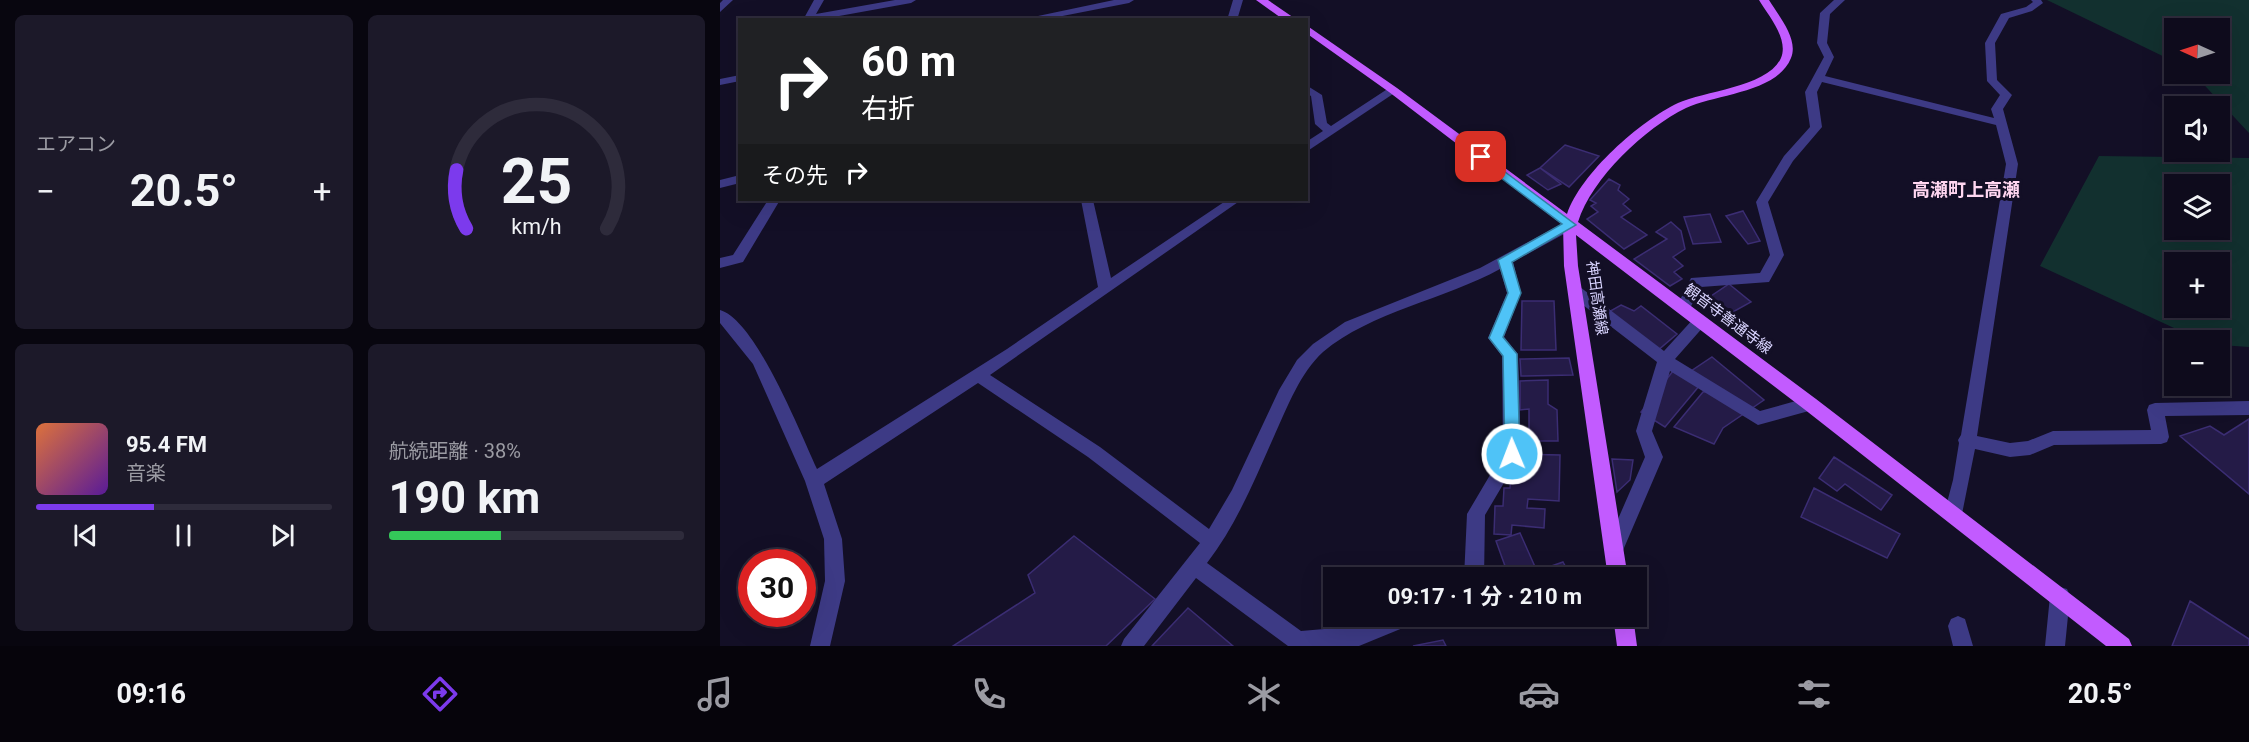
<!DOCTYPE html>
<html lang="ja">
<meta charset="utf-8">
<style>
:root{--surface:#0e0b1c;--page:#1c1929;--text:#f1f3f6;--muted:#9b9ba3;--line:#2e2b3b;--accent:#7c3aed}
body{margin:0;font-family:Roboto,"Noto Sans JP",sans-serif;background:var(--page);color:var(--text);height:100vh;display:flex;flex-direction:column;font-size:22px;white-space:nowrap}
*{box-sizing:border-box;margin:0}
p{font-size:20px;color:var(--muted)}
.icon{flex:none;width:33px;height:33px;fill:none;stroke:currentColor;stroke-width:2;stroke-linecap:round;stroke-linejoin:round}
.map{position:relative;flex:1;overflow:hidden}
.panel{display:flex;flex-direction:column;gap:15px;padding:15px;background:#08060f;width:720px}
.panel>*{flex:none}
.top-card{position:absolute;left:18px;top:18px;width:570px;height:183px;border-radius:0px;box-shadow:0 6px 24px #0002,0 0 0 2px var(--line);background:#202124;color:#fff;overflow:hidden}
.needle{width:39px;rotate:273deg}
.fabs{position:absolute;left:1444px;top:18px;display:grid;gap:12px}
.fabs a{display:grid;place-items:center;width:66px;height:66px;border-radius:0px;background:var(--surface);box-shadow:0 6px 24px #0002,0 0 0 2px var(--line);font-size:30px}
.speed{position:absolute;left:18px;top:549px;display:flex;gap:12px;font-size:30px;font-weight:700;text-align:center}
.speed>*{display:grid;place-content:center;width:78px;height:78px;border-radius:50%;background:var(--surface);box-shadow:0 6px 24px #0002,0 0 0 2px var(--line);line-height:1}
.speed .limit{border:9px solid #d22;background:#fff;color:#111}
.pin{position:absolute;display:grid;place-items:center;width:51px;height:51px;color:#fff;margin:-26px;border-radius:12px;box-shadow:0 3px 9px #0006}
.me{position:absolute;width:66px;margin:-33px;rotate:359deg;stroke-linejoin:round;filter:drop-shadow(0 0 4px #0008)}
.turn{display:flex;align-items:center;gap:21px;height:126px;padding:0 24px;font-size:27px}
.turn .icon{width:78px;height:78px;stroke-width:2.5}
.turn b{display:block;font-size:42px;line-height:51px}
.then{display:flex;align-items:center;height:57px;padding:0 24px;background:#0003;gap:12px;font-size:22px}
.big{font-size:45px;font-weight:700;line-height:1.1}
.panel .widget{flex:1;display:flex;flex-direction:column;justify-content:center;gap:9px;min-width:0;padding:0 21px;border-radius:9px;background:var(--page)}
.panel .dial{align-items:center;gap:0}
.dial svg{height:156px;overflow:visible;fill:none;stroke:var(--line);stroke-width:7;stroke-linecap:round;text-anchor:middle}
.dial text{fill:var(--text);stroke:none}
.song{display:flex;align-items:center;gap:18px}
.cover{width:72px;height:72px;border-radius:9px;background:linear-gradient(135deg,hsl(20 70% 55%),hsl(270 70% 35%))}
.played{height:6px;border-radius:3px;background:linear-gradient(90deg,var(--accent) 40%,var(--line) 40%)}
.keys{display:flex;justify-content:space-around;direction:ltr}
.heat{display:flex;justify-content:space-between;align-items:center;font-size:33px;direction:ltr}
.charge{height:9px;border-radius:4px;background:linear-gradient(90deg,#34c759 38%,var(--line) 0)}
.panel .tiles{flex:1;display:grid;gap:15px;grid-template-columns:repeat(2,1fr)}
.trip{position:absolute;left:603px;top:567px;width:324px;height:60px;border-radius:0px;background:var(--surface);box-shadow:0 6px 24px #0002,0 0 0 2px var(--line);font-weight:700;line-height:60px;text-align:center}
.tab-bar{display:flex;height:96px;justify-content:space-around;align-items:center;background:#06040b;color:var(--muted)}
.tab-bar .icon{width:42px;height:42px}
.tab-bar .current{color:var(--accent)}
.tab-bar b{font-size:27px;color:var(--text)}
main{display:flex;flex:1;min-height:0}
.map>svg:first-child{display:block}
.green{fill:#12302f;fill-rule:evenodd}
.building{fill:#241b47;stroke:#3b2d73;stroke-width:1.5}
.lines{fill:none;stroke-linecap:round;stroke-linejoin:round}
.minor{fill:#3d3a85;fill-rule:evenodd}
.major{fill:#c25bff;fill-rule:evenodd}
.route{fill:#4fc3f7;stroke:#337fa1;stroke-width:1.5}
.labels{text-anchor:middle;dominant-baseline:central;stroke-width:6;stroke-linejoin:round;paint-order:stroke}
.street-label{font-size:15px;fill:#d9d4ff;stroke:#130f26}
.quarter-label{font-size:18px;font-weight:bold;fill:#ffd6f0;stroke:#130f26}
</style>
<main>
<section class="panel">
<div class="tiles">
<div class="widget"><p>エアコン</p>
<div class="heat"><a>−</a><b class="big">20.5°</b><a>+</a></div>
</div>
<div class="widget dial"><svg viewBox="0 0 100 80">
<path d="M14 69A42 42 0 1 1 86 69"/>
<path d="M14 69A42 42 0 0 1 9 39" stroke="#7c3aed"/>
<text x="50" y="56" font-size="32" font-weight="700">25</text>
<text x="50" y="72" font-size="11">km/h</text>
</svg></div>
<div class="widget">
<div class="song"><i class="cover"></i><div><b>95.4 FM</b><p>音楽</p></div></div>
<div class="played"></div>
<div class="keys"><svg class="icon" aria-label="previous" viewBox="0 0 24 24"><path d="M18 5L8 12l10 7zM5 5v14"/></svg><svg class="icon" aria-label="pause" viewBox="0 0 24 24"><path d="M8 5v14M16 5v14"/></svg><svg class="icon" aria-label="next" viewBox="0 0 24 24"><path d="M6 5l10 7-10 7zM19 5v14"/></svg></div>
</div>
<div class="widget"><p>航続距離 · 38%</p><b class="big">190 km</b><div class="charge"></div></div>
</div>
</section>
<div class="map">
<svg width="1529" height="646" viewBox="0 0 1529 646">
<rect width="100%" height="100%" fill="#130f26"/>
<path class="green" d="M1327,0H1529V133L1474,74H1500V28H1455V62Z
M1379,156L1529,158V347L1500,345V340H1480L1320,266ZM1455,184H1500V230H1455ZM1455,262H1500V308H1455Z"/>
<path class="building" d="M845,145L879,156L849,187L820,168Z
M820,168L841,184L828,190L807,175Z
M889,179L900,185L898,190L909,199L903,204L911,211L901,217L927,235L904,249L867,219L878,212L871,206L876,203L870,200Z
M1023,211L1040,241L1028,244L1006,216Z
M990,214L1001,242L973,244L964,217Z
M951,222L961,231L965,249L953,257L963,266L954,272L962,279L950,286L914,259L947,239L936,232Z
M1009,284L1031,302L1002,318L982,302Z
M802,301H834L836,350H801Z
M901,305L914,311L921,306L957,334L937,351L885,314Z
M992,357L1044,400L1003,428L994,444L954,427L983,392L992,391L968,373Z
M849,358L853,375L801,376L800,359Z
M953,371L980,385L945,427L921,412Z
M828,380V404L837,410L838,441H819V451H797L798,431L809,432V409L800,410V381Z
M1529,419V494L1460,436L1490,426L1504,435Z
M792,454L840,455L839,501L808,499L807,508L825,509L824,528L792,525L791,535L774,534L775,506H783L784,488H790Z
M1114,457L1172,495L1161,510L1125,484L1117,491L1099,478Z
M892,459L913,460L910,480L897,492Z
M1094,488L1180,534L1167,558L1081,517Z
M800,533L816,569L789,577L776,541Z
M354,536L435,599L386,646H233L315,593L308,575Z
M843,562L848,571L827,578L823,569Z
M1470,601L1529,639V646H1452Z
M468,608L513,646H432Z
M723,640L726,646H693Z"/>
<g class="lines">
<path class="minor" d="M3,0H13L0,12V3Z
M94,0H104L96,14L175,0H196L191,3L97,20H83Z
M394,0H414L409,3L322,20H299Z
M513,0H523L517,20H507Z
M1114,0H1125L1110,14L1107,43L1114,57L1105,76L1274,118L1271,109L1280,95L1267,81L1265,43L1281,14L1306,7L1313,2L1311,0H1321L1323,3L1312,11L1289,18L1275,43L1277,80L1292,95L1283,109L1298,164L1257,436L1290,443L1308,441L1333,431L1431,430L1427,410L1429,405L1435,403L1529,401V415L1445,416L1449,437L1447,442L1441,444L1334,445L1310,455L1290,457L1255,449L1242,514L1239,520L1233,522L1227,520L1224,514L1233,480L1239,443L1238,440L1241,435L1286,164L1276,125L1102,82L1097,92L1102,127L1073,161L1048,202L1064,255L1049,282L981,287L968,312H958L956,308L971,278L1040,273L1050,255L1036,202L1064,156L1090,127L1085,92L1104,57L1097,43L1100,13Z
M20,75V81L0,85V79Z
M586,85L602,95L607,123L611,126L669,88L673,87L679,90L586,152V142L603,131L595,124L591,96L586,93Z
M20,175V183L0,188V180Z
M48,200H60L23,262L0,268V258L13,255Z
M361,200H373L391,278L507,200H521L270,375L380,447L489,529L512,490L559,390L577,360L593,344L625,322L760,268L845,222H855L857,225L855,228L793,262L801,293L784,337L798,354L801,454L765,515L764,578H744L747,514L783,453L782,356L768,338L787,293L780,269C726,299 650,312 603,352C580,373 568,406 555,434C535,479 517,524 487,563L581,631L639,626L663,616H698L695,623L639,646H568L476,578L424,646H401L404,639L480,543L368,457L258,383L104,484L122,539L125,581L110,646H90L105,581L104,539L85,481L33,364L0,323V310C36,320 81,435 97,469L287,349L378,287Z
M855,286L860,287L944,351L975,317H985L987,321L985,325L955,359L1040,411L1090,397L1096,399L1098,404L1096,409L1038,425L950,371L932,431L943,457L901,555L894,558L887,555L885,549L925,457L916,431L937,362L850,295L848,291Z
M1340,587L1347,589L1350,596L1345,646H1325L1330,596L1333,589Z
M1238,616L1245,619L1253,646H1233L1228,626L1231,619Z"/>
<path class="major" d="M536,0H548L577,20H564Z
M1039,0H1049C1058,15 1079,39 1071,58C1057,93 996,94 966,108C925,128 872,178 858,222L1096,399L1409,639L1412,646H1386L1084,409L856,235L858,266L908,578H888L844,266L843,225L669,92L586,33V25L677,88L847,214C861,173 920,121 958,103C984,91 1048,87 1061,58C1069,39 1048,15 1039,0Z
M893,616H913L917,646H897Z"/>
</g>
<path class="route" d="M761,154L856,225L792,262L801,293L783,337L797,354L800,454L798,458L792,460L787,458L785,454L783,356L769,338L788,293L778,260L842,224L757,160V155Z"/>
<g class="labels">
<g class="street-label">
<text transform="translate(877 298) rotate(82)">神田高瀬線</text>
<text transform="translate(1008 319) rotate(37)">観音寺善通寺線</text>
</g>
<g class="quarter-label">
<text x="1246" y="189">高瀬町上高瀬</text>
</g>
</g>
</svg>
<div class="fabs">
<a><svg class="needle" viewBox="-14 -14 28 28"><path d="M0-13l5 13h-10z" fill="#e53935"/><path d="M0 13l5-13h-10z" fill="#9b9ba3"/></svg></a>
<a><svg class="icon" aria-label="sound" viewBox="0 0 24 24"><path d="M4 9h4l5-4v14l-5-4H4zM17 9q2 3 0 6"/></svg></a>
<a><svg class="icon" aria-label="layers" viewBox="0 0 24 24"><path d="M12 4l9 5-9 5-9-5zM3 14l9 5 9-5"/></svg></a>
<a>+</a>
<a>−</a>
</div>
<div class="speed"><div class="limit">30</div></div>
<div class="pin" style="left:761px;top:157px;background:#d93025"><svg class="icon" aria-label="arrive" viewBox="0 0 24 24"><path d="M6 21V4h12l-3 4 3 4H6"/></svg></div>
<svg class="me" style="left:792px;top:454px" viewBox="-20 -20 40 40"><circle r="17" fill="#4fc3f7" stroke="#fff" stroke-width="3"/><path d="M0-11L8 9 0 5-8 9z" fill="#fff"/></svg>
<div class="trip">09:17 · 1 分 · 210 m</div>
<div class="top-card">
<div class="turn"><svg class="icon" aria-label="right" viewBox="0 0 24 24"><path d="M7 20v-9h11M14 6l5 5-5 5"/></svg><div><b>60 m</b>右折</div></div>
<div class="then">その先<svg class="icon" aria-label="right" viewBox="0 0 24 24"><path d="M7 20v-9h11M14 6l5 5-5 5"/></svg></div>
</div>
</div>
</main>
<nav class="tab-bar">
<b>09:16</b>
<svg class="icon current" aria-label="directions" viewBox="0 0 24 24"><path d="M12 3l9 9-9 9-9-9zM9 14v-3h6M13 9l2 2-2 2"/></svg>
<svg class="icon" aria-label="music" viewBox="0 0 24 24"><path d="M9 18V5l10-2v13"/><circle cx="6" cy="18" r="3"/><circle cx="16" cy="16" r="3"/></svg>
<svg class="icon" aria-label="phone" viewBox="0 0 24 24"><path d="M5 4h4l2 5-3 2q2 4 5 5l2-3 5 2v4C11 20 4 13 5 4z"/></svg>
<svg class="icon" aria-label="climate" viewBox="0 0 24 24"><path d="M12 3v18M4 7l16 10M4 17L20 7"/></svg>
<svg class="icon" aria-label="car" viewBox="0 0 24 24"><path d="M5 17H2v-5l4-1 3-4h7l3 4 3 1v5h-3M9 17h6M6 11h13"/><circle cx="7" cy="17" r="2"/><circle cx="17" cy="17" r="2"/></svg>
<svg class="icon" aria-label="filters" viewBox="0 0 24 24"><path d="M4 7h16M4 17h16"/><circle cx="9" cy="7" r="2"/><circle cx="15" cy="17" r="2"/></svg>
<b>20.5°</b>
</nav>
